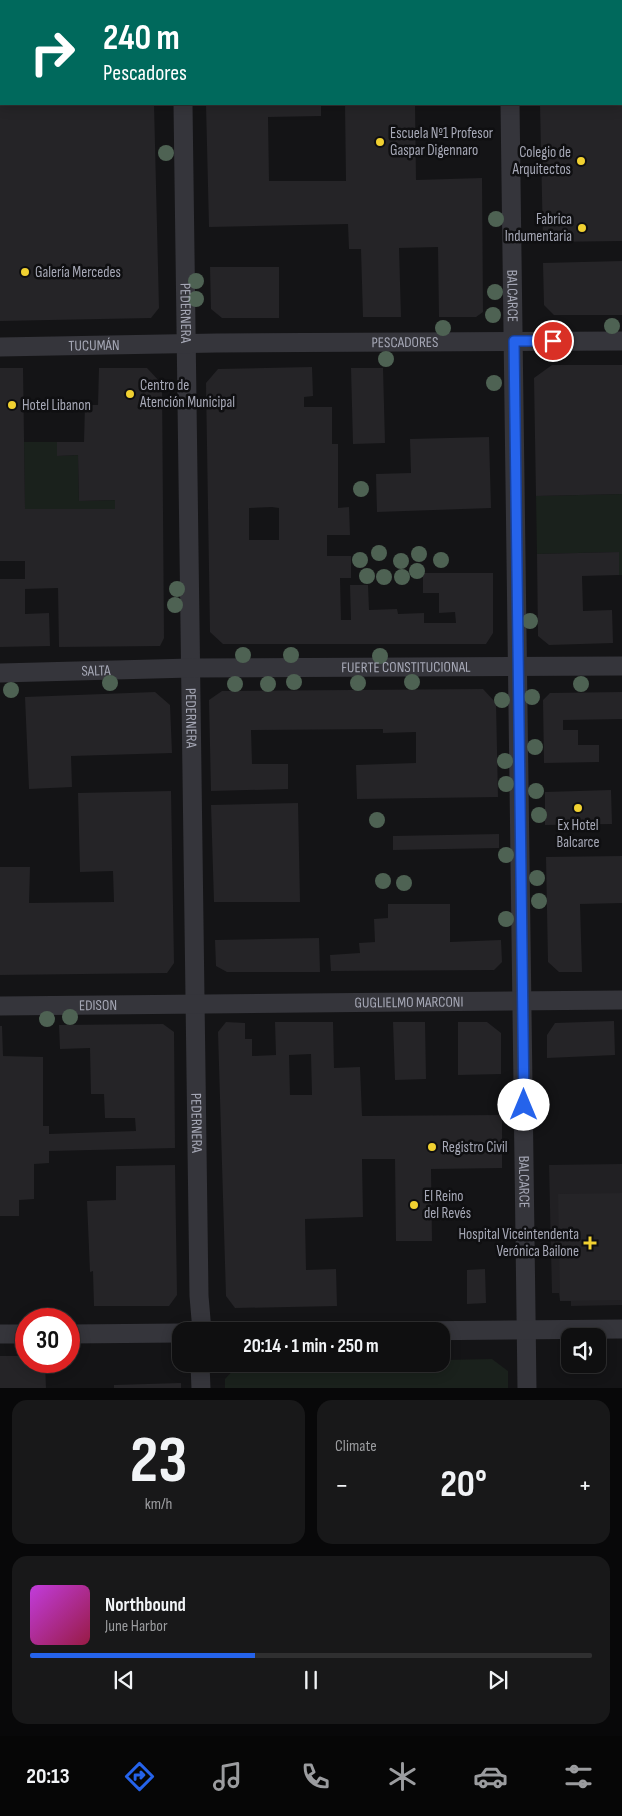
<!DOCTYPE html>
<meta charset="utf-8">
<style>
:root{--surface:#0f0f10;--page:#181819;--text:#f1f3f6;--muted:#9b9c9f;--line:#2f2f30;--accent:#2563eb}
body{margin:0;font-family:"Sofia Sans Condensed",sans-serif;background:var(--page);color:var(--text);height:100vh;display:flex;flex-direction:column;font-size:19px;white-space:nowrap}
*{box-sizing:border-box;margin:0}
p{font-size:16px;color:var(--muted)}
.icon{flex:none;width:28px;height:28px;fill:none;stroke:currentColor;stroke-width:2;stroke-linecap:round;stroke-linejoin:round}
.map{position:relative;height:1388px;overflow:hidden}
.sheet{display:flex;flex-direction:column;gap:12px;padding:12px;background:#080809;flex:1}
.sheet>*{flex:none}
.guide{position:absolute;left:0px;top:0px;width:622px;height:105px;box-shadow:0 2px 12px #0003,0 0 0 1px var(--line);background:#00695c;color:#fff;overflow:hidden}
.fabs{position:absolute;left:561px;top:1328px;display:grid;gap:10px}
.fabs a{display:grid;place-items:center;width:45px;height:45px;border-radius:10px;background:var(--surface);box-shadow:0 2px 12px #0003,0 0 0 1px var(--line);font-size:25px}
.speed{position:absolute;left:15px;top:1308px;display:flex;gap:10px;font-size:25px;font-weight:700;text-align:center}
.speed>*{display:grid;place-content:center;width:65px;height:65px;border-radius:50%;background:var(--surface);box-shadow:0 2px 12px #0003,0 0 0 1px var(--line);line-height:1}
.speed .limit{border:8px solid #d22;background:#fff;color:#111}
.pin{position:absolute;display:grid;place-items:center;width:42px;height:42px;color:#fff;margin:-21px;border:2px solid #fff;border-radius:50%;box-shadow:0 1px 5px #0007}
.me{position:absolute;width:55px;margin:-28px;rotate:0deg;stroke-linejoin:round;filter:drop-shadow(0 0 4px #0008)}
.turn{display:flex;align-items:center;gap:18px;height:105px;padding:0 20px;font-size:22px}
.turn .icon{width:65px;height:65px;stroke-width:2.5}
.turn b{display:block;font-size:35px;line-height:42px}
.big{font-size:38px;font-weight:700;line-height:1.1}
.sheet .card{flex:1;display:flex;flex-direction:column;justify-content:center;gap:8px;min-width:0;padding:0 18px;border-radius:15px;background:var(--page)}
.sheet .dial{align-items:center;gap:0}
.dial b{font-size:65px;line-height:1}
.song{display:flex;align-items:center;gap:15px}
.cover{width:60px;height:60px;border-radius:8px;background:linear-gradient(135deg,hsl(290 70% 55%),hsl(340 70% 35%))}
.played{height:5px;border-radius:2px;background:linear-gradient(90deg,var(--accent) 40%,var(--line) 40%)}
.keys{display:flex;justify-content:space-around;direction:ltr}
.heat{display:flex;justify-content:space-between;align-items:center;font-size:28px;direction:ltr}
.sheet .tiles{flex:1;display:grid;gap:12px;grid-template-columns:1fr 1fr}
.card:last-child{grid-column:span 2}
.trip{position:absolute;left:172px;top:1322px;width:278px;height:50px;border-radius:15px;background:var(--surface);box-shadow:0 2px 12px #0003,0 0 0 1px var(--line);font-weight:700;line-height:50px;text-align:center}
.menu{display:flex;height:80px;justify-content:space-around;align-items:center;background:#060606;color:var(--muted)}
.menu .icon{width:35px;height:35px}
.menu .current{color:var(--accent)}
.menu b{font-size:22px;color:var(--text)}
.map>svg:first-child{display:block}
.built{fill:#212023}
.green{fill:#1a211c}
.building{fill:#252427;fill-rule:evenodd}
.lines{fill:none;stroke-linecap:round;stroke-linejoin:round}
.minor{stroke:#35353b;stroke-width:19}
.tree{fill:#4e6253}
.route-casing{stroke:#184099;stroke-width:12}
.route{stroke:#2563eb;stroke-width:9}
.poi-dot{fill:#f1d131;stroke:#0f0f11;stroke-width:2}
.labels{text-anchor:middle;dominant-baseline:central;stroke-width:5;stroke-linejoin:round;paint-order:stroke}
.poi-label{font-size:15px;fill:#a6a8b6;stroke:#0f0f11;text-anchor:start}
.street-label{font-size:15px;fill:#a6a8b6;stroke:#0f0f11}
</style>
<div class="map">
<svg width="622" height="1389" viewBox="0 0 622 1389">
<rect width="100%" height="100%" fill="#141416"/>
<path class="built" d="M622,1164V1305L571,1306V1301H560L559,1293H552L549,1165Z"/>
<path class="green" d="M24,442H57L58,456L78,455L79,501L115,500V509H25Z
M622,494V575H619V552L537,554L536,496Z
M492,1359L508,1371V1388H225V1379L238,1365L441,1364V1360Z"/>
<path class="building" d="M0,104H154L159,308L151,318L0,321Z
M206,104H321V116L268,117L269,181H346L345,104H415L416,180L482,178L483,312L476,317H439L438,247L399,248L401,317H363L361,249H349L348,224L209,227Z
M540,104H622V241L543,242Z
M622,261V315H554L544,305L543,263Z
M210,267H279V318H222L211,309Z
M552,365H622V494L536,496L534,378Z
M312,367L313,396L304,397V407H332V444H338V508L349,507L350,535H327V556H351V578H340L341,620H351L350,585H368L369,610L397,609L398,614L424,613V623H456L455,612L439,613V593H423V573H493V633L486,644H223L210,632L206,383L218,369ZM272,507L279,508V540H249V508Z
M0,368H23L25,509H115V500L79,501L78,455L57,456V442H84L85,405H98L99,368H147L162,384L164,638L160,646L59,647L58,588L25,589V614L49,613L50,646L0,647V579H25V561H0Z
M351,368H383L385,443L353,444Z
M489,437L491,508L377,512L376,474L411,473L410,439Z
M619,552V575L582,576L583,611L612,610L613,643L549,645L538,636L537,554Z
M483,689L496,703L498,797L357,799L356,765L416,763V732L383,733V729L251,730L252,764H288V789L211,791L209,700L222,691Z
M155,692L170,705L172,753L71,756L72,787L29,789L25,697Z
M622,692V719L563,720V730H578V745H599V762L544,763L543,700L550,693Z
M611,790L612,824L545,825V792Z
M171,791L174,963L167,973L0,975V867H30L29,903L114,902L113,871L80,872L78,793Z
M298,803L300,902H214L211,805Z
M499,834V848L393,850V836Z
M622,856V903L580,904L582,972H559L548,962L546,857Z
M388,904H450V942L501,940L502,962L494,970L331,971L330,955L360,953L359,943L375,942L374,919L388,918Z
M319,938L320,972H227L216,966L215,940Z
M614,1021L615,1055L547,1058V1035L555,1023Z
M226,1022L245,1023V1039H252V1056L276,1055L275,1022H333L334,1068L360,1067L362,1116L502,1115V1168L431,1169L432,1241H396L395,1159H362L363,1217L305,1219L306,1270L336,1269L337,1306L235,1308L226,1296L218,1032ZM311,1054L312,1095H290L289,1055Z
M393,1022H425L426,1079L395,1080Z
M458,1022H487L501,1033V1074L458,1075Z
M163,1024L174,1032L175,1148L49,1151V1163L34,1164V1199L19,1200V1216H0V1026H2L3,1056L43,1057V1126H49V1134L136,1131L135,1118H105L104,1094H91L90,1048L60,1049L59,1025Z
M175,1165L177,1295L169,1306H94L93,1271L90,1272L87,1201L116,1200V1166Z
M622,1193V1300L560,1301L558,1194Z
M485,1269L486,1303L467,1304V1270Z
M0,1356H26V1361H45L46,1389H0Z
M181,1383V1389H114V1385Z"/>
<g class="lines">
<g class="minor">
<path d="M181,0V1"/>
<path d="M508,0V1"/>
<path d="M0,15H1"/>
<path d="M621,15H622"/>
<path id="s1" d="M183,104L199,1296L202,1331"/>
<path id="s2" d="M510,104L527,1389"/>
<path id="s3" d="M0,347L217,343L622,341"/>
<path id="s4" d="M0,673L191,668L622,666"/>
<path id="s5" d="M0,1006L622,1000"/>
<path d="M406,1331L622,1329"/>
<path d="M0,1334H26"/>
<path d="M69,1334L181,1333"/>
<path d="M200,1364L201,1389"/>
</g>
</g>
<g class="tree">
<circle cx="166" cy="153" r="8"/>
<circle cx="496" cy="219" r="8"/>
<circle cx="196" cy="281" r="8"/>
<circle cx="495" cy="292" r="8"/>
<circle cx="196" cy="299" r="8"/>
<circle cx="493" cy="315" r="8"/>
<circle cx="612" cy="326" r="8"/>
<circle cx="443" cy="328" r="8"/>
<circle cx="386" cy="359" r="8"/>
<circle cx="494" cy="383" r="8"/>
<circle cx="361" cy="489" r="8"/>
<circle cx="379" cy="553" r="8"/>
<circle cx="419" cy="554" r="8"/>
<circle cx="360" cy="560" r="8"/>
<circle cx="441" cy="560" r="8"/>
<circle cx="401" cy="561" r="8"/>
<circle cx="417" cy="571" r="8"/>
<circle cx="367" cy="576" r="8"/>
<circle cx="384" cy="577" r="8"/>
<circle cx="402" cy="577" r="8"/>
<circle cx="177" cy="589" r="8"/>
<circle cx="175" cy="605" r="8"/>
<circle cx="530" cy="621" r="8"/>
<circle cx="243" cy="655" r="8"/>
<circle cx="291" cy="655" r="8"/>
<circle cx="380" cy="656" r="8"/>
<circle cx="294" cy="682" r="8"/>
<circle cx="412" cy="682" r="8"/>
<circle cx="110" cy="683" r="8"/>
<circle cx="358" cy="683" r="8"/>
<circle cx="235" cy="684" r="8"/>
<circle cx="268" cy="684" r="8"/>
<circle cx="581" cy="684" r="8"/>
<circle cx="11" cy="690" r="8"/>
<circle cx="532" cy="697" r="8"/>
<circle cx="502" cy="700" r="8"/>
<circle cx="535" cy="747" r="8"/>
<circle cx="505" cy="761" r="8"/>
<circle cx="506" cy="784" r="8"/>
<circle cx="536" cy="791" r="8"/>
<circle cx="539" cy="815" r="8"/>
<circle cx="377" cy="820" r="8"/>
<circle cx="506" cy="855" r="8"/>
<circle cx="537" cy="878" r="8"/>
<circle cx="383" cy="881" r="8"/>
<circle cx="404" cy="883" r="8"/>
<circle cx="539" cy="901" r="8"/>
<circle cx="506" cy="919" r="8"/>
<circle cx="70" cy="1017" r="8"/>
<circle cx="47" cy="1019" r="8"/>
</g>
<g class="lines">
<g class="route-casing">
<path id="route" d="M524,1105L514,341H553"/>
</g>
<use href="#route" class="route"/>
</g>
<g class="poi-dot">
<circle cx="380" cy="142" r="5"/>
<circle cx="581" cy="161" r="5"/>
<circle cx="582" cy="228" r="5"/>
<circle cx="25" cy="272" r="5"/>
<circle cx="130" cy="394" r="5"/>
<circle cx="12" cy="405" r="5"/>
<circle cx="578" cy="808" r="5"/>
<circle cx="432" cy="1147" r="5"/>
<circle cx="414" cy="1205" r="5"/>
<path d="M587.5 1235.5h5v5h5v5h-5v5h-5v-5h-5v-5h5z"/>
</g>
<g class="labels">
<g class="poi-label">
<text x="390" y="133">Escuela Nº1 Profesor<tspan x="390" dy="17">Gaspar Digennaro</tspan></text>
<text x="571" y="152" text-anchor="end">Colegio de<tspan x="571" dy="17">Arquitectos</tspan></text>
<text x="572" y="219" text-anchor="end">Fabrica<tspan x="572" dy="17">Indumentaria</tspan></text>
<text x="35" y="272">Galería Mercedes</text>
<text x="140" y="385">Centro de<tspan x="140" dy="17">Atención Municipal</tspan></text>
<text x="22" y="405">Hotel Libanon</text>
<text x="578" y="825" text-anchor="middle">Ex Hotel<tspan x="578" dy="17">Balcarce</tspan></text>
<text x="442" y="1147">Registro Civil</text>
<text x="424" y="1196">El Reino<tspan x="424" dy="17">del Revés</tspan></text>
<text x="579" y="1234" text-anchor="end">Hospital Viceintendenta<tspan x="579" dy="17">Verónica Bailone</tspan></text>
</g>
<g class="street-label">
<text stroke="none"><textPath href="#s2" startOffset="192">BALCARCE</textPath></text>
<text stroke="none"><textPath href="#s1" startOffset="209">PEDERNERA</textPath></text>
<text stroke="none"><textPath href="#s3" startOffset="405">PESCADORES</textPath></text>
<text stroke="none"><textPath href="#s3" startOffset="94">TUCUMÁN</textPath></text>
<text stroke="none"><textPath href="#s4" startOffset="406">FUERTE CONSTITUCIONAL</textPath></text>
<text stroke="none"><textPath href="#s4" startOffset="96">SALTA</textPath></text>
<text stroke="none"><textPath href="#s1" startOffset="614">PEDERNERA</textPath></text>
<text stroke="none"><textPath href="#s5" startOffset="409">GUGLIELMO MARCONI</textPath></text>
<text stroke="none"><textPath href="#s5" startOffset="98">EDISON</textPath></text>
<text stroke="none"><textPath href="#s1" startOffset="1019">PEDERNERA</textPath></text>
<text stroke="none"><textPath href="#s2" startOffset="1078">BALCARCE</textPath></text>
</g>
</g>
</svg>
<div class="fabs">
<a><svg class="icon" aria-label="sound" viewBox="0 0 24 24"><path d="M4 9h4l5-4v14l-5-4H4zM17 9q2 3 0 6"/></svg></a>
</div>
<div class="speed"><div class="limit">30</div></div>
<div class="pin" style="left:553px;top:341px;background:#d93025"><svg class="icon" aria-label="arrive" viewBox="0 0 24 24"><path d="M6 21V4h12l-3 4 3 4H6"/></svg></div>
<svg class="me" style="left:524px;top:1105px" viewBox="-20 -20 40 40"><circle r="19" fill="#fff"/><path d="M0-13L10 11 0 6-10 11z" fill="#2563eb"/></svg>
<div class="trip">20:14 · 1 min · 250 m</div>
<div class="guide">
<div class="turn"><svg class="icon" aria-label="right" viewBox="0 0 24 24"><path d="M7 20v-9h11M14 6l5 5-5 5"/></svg><div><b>240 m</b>Pescadores</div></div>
</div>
</div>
<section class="sheet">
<div class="tiles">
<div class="card dial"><b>23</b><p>km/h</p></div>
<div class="card"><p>Climate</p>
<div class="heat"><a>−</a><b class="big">20°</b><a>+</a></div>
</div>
<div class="card">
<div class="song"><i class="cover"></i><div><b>Northbound</b><p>June Harbor</p></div></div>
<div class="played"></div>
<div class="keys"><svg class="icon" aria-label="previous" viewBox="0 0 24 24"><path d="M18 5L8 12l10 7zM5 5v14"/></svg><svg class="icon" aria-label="pause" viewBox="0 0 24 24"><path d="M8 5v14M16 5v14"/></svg><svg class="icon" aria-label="next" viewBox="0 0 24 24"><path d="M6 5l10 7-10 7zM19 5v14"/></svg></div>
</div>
</div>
</section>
<nav class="menu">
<b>20:13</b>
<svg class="icon current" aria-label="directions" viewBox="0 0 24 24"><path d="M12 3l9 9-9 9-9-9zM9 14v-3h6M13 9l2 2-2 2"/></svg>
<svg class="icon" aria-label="music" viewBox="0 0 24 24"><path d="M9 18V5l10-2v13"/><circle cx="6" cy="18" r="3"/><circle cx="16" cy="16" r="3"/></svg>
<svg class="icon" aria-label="phone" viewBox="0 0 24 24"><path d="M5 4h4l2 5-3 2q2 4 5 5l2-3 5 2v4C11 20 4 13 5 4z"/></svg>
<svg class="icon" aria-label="climate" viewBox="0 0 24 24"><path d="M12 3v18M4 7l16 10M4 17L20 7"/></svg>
<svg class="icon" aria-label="car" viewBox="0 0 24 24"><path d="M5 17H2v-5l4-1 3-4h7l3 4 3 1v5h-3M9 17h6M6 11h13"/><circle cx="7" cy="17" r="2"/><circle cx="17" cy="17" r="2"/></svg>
<svg class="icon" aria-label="filters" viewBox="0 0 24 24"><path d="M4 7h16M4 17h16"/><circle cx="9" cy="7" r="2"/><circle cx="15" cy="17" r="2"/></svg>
</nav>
